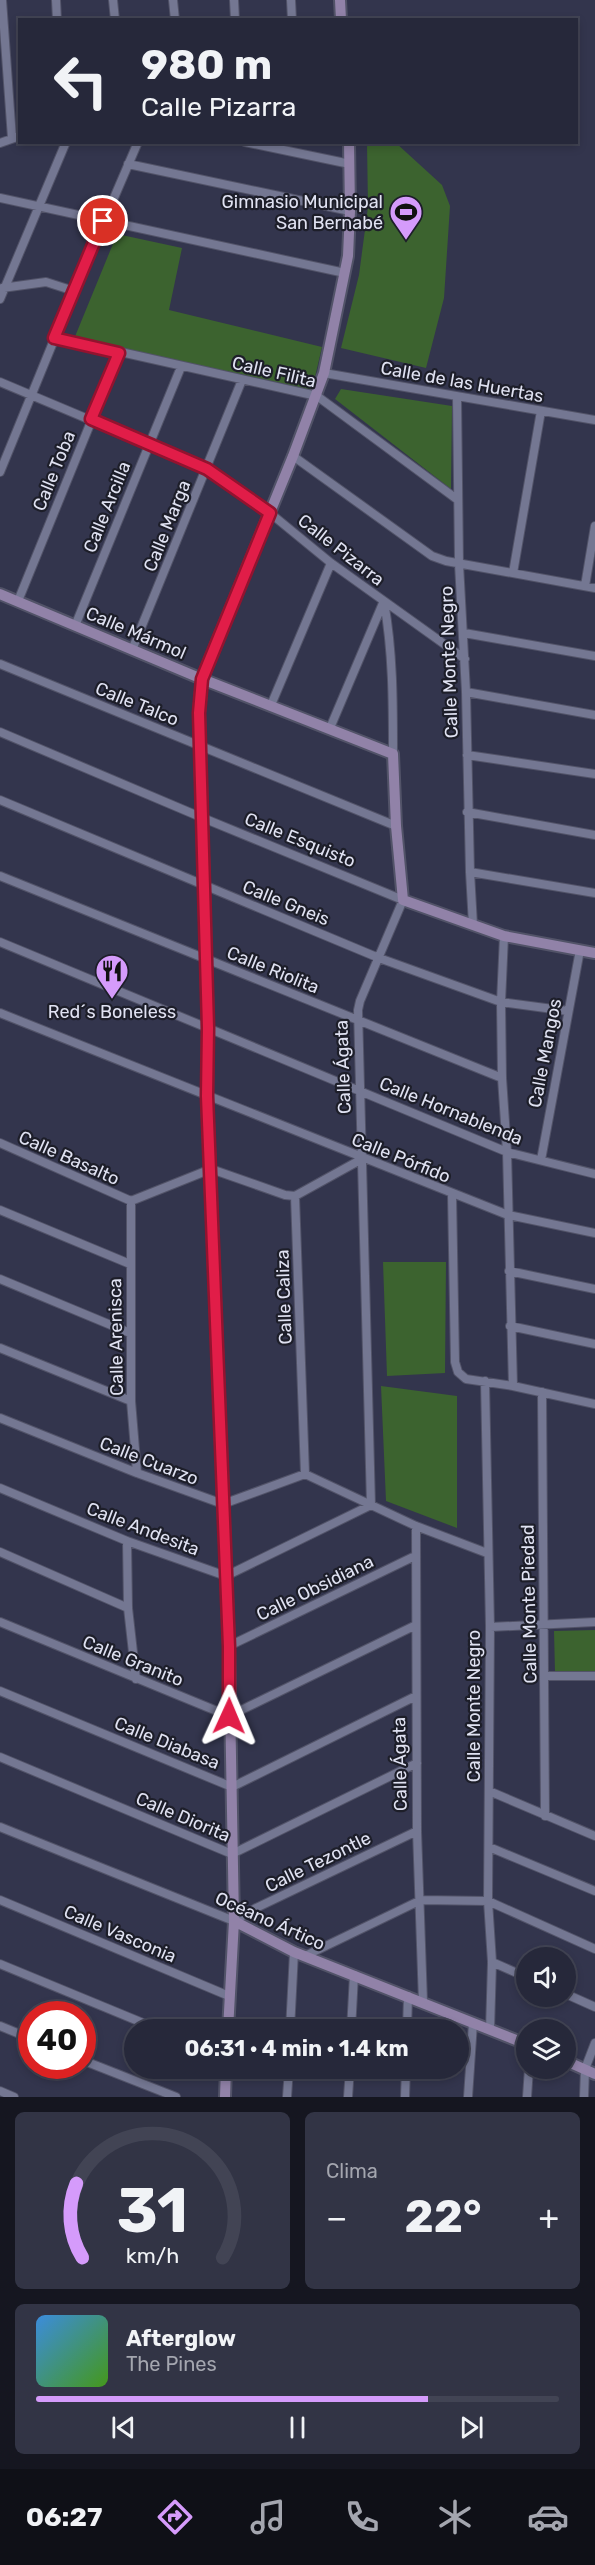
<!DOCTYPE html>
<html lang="es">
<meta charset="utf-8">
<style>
:root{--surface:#26283a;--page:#323445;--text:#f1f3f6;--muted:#a4a6af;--line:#424454;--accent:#d59bfb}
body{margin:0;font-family:Rubik,sans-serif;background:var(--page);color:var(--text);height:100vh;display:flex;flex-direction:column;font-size:22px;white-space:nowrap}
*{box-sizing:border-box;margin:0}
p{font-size:20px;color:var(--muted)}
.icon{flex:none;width:33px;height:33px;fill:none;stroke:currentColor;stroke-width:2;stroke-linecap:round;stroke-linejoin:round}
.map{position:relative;height:2097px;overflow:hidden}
.sheet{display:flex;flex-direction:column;gap:15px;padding:15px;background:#151620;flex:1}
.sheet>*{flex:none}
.hud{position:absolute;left:18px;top:18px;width:560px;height:126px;border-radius:0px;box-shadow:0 3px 9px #0003,0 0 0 2px var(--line);background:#26283a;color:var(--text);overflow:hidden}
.buttons{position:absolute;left:516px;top:1947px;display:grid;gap:12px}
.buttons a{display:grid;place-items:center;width:60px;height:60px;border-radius:50%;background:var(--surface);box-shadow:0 3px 9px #0003,0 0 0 2px var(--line);font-size:30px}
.speed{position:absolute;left:18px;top:2001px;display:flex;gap:12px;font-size:30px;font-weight:700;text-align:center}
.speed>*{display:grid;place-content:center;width:78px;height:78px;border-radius:50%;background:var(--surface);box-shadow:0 3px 9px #0003,0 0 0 2px var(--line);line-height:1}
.speed .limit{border:9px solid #d22;background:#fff;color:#111}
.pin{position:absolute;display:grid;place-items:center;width:51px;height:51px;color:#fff;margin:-26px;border:3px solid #fff;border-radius:50%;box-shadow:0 2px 6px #0007}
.me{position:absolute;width:66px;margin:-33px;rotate:1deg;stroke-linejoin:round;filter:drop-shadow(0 0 4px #0008)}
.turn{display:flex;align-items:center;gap:21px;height:126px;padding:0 24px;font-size:27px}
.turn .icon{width:78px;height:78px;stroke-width:2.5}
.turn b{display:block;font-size:42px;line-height:51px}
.big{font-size:45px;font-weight:700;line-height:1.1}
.sheet .widget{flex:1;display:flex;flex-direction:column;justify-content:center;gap:9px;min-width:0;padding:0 21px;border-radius:9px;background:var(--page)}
.sheet .dial{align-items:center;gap:0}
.dial svg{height:156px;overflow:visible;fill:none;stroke:var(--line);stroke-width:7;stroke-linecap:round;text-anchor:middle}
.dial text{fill:var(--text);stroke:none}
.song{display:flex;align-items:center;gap:18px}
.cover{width:72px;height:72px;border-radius:9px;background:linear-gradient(135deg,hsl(210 70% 55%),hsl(100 70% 35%))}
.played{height:6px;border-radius:3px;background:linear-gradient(90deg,var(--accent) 75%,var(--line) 75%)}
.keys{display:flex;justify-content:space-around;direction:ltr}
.heat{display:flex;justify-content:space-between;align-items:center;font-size:33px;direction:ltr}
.sheet .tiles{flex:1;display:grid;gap:15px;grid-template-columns:1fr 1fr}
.widget:last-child{grid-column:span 2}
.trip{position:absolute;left:124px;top:2019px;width:345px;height:60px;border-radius:30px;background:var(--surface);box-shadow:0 3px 9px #0003,0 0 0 2px var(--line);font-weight:700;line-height:60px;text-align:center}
.tabs{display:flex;height:96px;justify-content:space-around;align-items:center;background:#0f1017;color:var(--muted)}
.tabs .icon{width:42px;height:42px}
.tabs .on{color:var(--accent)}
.tabs b{font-size:27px;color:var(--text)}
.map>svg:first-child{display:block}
.green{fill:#3c632f}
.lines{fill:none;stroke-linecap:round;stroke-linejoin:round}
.street-casing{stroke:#525368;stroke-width:10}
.secondary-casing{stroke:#525368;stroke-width:14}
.street{stroke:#747792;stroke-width:8}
.secondary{stroke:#9182a8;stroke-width:10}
.route-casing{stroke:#92132f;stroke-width:15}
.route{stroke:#e11d48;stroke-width:10}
.labels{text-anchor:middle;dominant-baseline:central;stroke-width:4.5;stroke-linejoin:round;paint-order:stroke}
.poi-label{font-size:18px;fill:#e0e2f2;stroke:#1d1e29;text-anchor:end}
.street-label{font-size:18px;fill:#e0e2f2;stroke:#1d1e29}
</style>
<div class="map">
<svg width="595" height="2097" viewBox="0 0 595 2097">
<rect width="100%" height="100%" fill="#33354d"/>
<path class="green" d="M367,143H396L442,185L450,206L444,298L426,368L341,348L359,275L368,207Z
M117,234L182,248L169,310L322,347L312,390L74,339Z
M341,389L452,406L451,489L335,399Z
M383,1262H446L445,1373L387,1376Z
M381,1386L457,1396V1528L386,1501Z
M595,1630V1673L555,1672L554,1631Z"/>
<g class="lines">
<g class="street-casing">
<path id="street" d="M2,0L12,138
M56,0L57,20
M113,0L115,20
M173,0L175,20
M234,0L235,20
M291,0L292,20
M245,142L350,164
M0,143L20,136
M128,164L350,211
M0,198L345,273
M2,288L46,282L74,291
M0,299L66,142
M54,337L317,396L458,500
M324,373L595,420
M0,382L207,469L270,513L331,563L465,659
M457,397L459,564L466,692L470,872L473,925
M293,456L432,556L446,561L595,588
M0,472L74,291L138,142
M513,573L541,411
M585,586L595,526
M18,601L119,353
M384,602C393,652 393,702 393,754
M75,626L181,367
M464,633L595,656
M132,650L242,380
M0,664L396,826
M466,692L595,715
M271,705L331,563
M330,728L383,603
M0,732L203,818L403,900L360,1001L358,1010L371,1505L226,1576L127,1541L0,1488
M467,755L595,774
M0,800L379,958L501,1002L568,1011
M467,812L595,835
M470,872L595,893
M0,876L502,1078
M504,936L501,1002L502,1078L507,1152L513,1386
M0,942L507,1152L595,1174
M0,1013L508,1215L595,1233
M0,1143L131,1201L211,1169L285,1195L295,1196
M541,1160L580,950
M452,1194L455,1362L458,1372L466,1379L513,1386L595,1404
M295,1196L305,1474
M295,1196L362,1159
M131,1201V1401L137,1473
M0,1210L130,1264
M509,1271L595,1289
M0,1279L130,1333
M510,1326L595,1344
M0,1348L131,1401
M485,1381L490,1627L488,1901L492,1962L490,2030
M542,1392L545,1816
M0,1418L137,1473L223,1504L305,1474L416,1526L487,1553
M416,1526L417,1831L423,2002
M127,1541L128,1608L136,1679
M0,1552L128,1608
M0,1622L229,1716L416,1625
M490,1627L595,1622
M229,1646L415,1556
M545,1676H595
M0,1691L232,1787L416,1696
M0,1757L232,1854L417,1763
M489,1791L595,1836
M0,1827L234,1921L256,1908L417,1831
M489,1847L595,1891
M0,1900L229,1996
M305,1956L421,1900L488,1901L595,1949
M492,1962L526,1977
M0,1964L160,2030
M566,1994L595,2007
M0,2026L32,2039
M290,2030L294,1952
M351,2030L354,1975
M407,2030L408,1996
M82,2060L176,2097
M0,2091L14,2097
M287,2097L289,2068
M348,2097L350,2068
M405,2097L406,2068
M468,2097L473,2023
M527,2097L529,2068
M584,2097L585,2069L595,2043"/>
</g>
<g class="secondary-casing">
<path id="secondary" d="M340,0L341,20
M0,594L202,679L393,754L396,826L403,900L504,936L595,953
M234,1921L294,1952L526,2044
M228,2030L234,1921L229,1646L207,1096L208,1028L199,713L202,679L293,456L324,373L348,256L350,211L349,142
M566,2061L595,2074
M225,2097L226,2068"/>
</g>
<use href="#street" class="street"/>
<use href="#secondary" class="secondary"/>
</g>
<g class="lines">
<g class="route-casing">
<path id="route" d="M103,221L54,338L119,353L91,419L207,469L270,513L202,679L199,713L208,1028L207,1096L229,1647V1716"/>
</g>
<use href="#route" class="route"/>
</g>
<defs>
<g id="stadium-pin" transform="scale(1.725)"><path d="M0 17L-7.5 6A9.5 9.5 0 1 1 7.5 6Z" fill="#d59bfb" stroke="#1d1e29"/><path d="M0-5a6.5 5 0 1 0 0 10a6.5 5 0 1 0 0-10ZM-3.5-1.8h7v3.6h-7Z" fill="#111"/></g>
<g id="restaurant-pin" transform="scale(1.725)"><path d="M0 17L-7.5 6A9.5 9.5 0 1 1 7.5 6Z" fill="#d59bfb" stroke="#1d1e29"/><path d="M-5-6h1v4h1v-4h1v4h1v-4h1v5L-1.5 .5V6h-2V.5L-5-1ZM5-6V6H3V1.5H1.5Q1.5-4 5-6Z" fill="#111"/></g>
</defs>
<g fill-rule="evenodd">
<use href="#stadium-pin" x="406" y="212"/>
<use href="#restaurant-pin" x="112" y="971"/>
</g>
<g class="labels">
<g class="poi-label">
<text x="383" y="202">Gimnasio Municipal<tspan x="383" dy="21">San Bernabé</tspan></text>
<text x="112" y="1012" text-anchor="middle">Red´s Boneless</text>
</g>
<g class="street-label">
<text transform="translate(274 372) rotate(13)">Calle Filita</text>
<text transform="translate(462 382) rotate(10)">Calle de las Huertas</text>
<text transform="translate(54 471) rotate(-68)">Calle Toba</text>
<text transform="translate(107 507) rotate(-68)">Calle Arcilla</text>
<text transform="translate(167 526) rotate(-68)">Calle Marga</text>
<text transform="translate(341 550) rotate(38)">Calle Pizarra</text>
<text transform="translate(136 633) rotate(23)">Calle Mármol</text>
<text transform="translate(449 662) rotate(-92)">Calle Monte Negro</text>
<text transform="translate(137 704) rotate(22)">Calle Talco</text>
<text transform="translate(300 840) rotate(22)">Calle Esquisto</text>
<text transform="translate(286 903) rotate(22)">Calle Gneis</text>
<text transform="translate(273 970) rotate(22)">Calle Riolita</text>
<text transform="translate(545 1053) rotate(-79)">Calle Mangos</text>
<text transform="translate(343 1067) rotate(-92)">Calle Ágata</text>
<text transform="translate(451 1111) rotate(22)">Calle Hornablenda</text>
<text transform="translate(69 1158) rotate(24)">Calle Basalto</text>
<text transform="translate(401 1158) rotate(22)">Calle Pórfido</text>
<text transform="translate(284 1297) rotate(-92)">Calle Caliza</text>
<text transform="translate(116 1337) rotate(-91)">Calle Arenisca</text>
<text transform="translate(149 1461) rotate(21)">Calle Cuarzo</text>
<text transform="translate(143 1529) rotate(21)">Calle Andesita</text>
<text transform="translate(315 1588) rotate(-26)">Calle Obsidiana</text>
<text transform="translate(529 1604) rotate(-91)">Calle Monte Piedad</text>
<text transform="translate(133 1661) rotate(22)">Calle Granito</text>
<text transform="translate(474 1706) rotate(-90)">Calle Monte Negro</text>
<text transform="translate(167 1743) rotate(22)">Calle Diabasa</text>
<text transform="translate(400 1764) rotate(-91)">Calle Ágata</text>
<text transform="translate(183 1817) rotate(23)">Calle Diorita</text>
<text transform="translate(318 1862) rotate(-26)">Calle Tezontle</text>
<text transform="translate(270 1921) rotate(24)">Océano Ártico</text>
<text transform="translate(120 1934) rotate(23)">Calle Vasconia</text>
</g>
</g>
</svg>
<div class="buttons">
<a><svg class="icon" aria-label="sound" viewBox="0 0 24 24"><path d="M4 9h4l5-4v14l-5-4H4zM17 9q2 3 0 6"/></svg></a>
<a><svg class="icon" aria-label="layers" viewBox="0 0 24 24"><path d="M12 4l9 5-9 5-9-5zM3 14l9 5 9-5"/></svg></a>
</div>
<div class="speed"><div class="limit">40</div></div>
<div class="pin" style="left:103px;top:221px;background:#d93025"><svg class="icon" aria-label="arrive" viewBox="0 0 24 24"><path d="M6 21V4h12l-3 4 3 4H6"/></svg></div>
<svg class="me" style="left:229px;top:1716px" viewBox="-20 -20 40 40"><path d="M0-17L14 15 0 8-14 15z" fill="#e11d48" stroke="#fff" stroke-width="4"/></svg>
<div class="trip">06:31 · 4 min · 1.4 km</div>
<div class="hud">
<div class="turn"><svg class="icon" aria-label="left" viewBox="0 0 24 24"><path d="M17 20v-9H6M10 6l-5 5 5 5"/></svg><div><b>980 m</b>Calle Pizarra</div></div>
</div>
</div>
<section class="sheet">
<div class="tiles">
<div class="widget dial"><svg viewBox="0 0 100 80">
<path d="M14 69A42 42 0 1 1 86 69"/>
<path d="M14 69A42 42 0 0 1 11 31" stroke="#d59bfb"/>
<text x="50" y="56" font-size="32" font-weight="700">31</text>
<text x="50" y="72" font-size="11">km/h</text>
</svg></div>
<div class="widget"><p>Clima</p>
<div class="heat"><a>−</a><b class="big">22°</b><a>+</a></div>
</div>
<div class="widget">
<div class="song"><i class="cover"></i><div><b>Afterglow</b><p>The Pines</p></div></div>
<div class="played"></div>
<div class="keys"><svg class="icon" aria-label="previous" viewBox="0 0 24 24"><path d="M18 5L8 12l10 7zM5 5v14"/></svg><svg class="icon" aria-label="pause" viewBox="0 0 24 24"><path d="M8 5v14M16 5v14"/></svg><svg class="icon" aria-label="next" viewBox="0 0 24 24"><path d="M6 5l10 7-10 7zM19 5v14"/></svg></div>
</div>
</div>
</section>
<nav class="tabs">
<b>06:27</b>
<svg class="icon on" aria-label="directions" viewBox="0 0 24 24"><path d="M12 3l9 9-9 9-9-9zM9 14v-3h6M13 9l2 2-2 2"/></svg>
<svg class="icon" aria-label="music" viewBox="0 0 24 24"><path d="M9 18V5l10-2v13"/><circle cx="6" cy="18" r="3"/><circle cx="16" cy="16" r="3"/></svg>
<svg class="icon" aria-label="phone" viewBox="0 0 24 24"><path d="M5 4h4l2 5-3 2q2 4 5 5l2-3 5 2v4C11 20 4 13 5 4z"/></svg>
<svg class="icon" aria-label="climate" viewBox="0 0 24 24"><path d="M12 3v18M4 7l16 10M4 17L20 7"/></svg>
<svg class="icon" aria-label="car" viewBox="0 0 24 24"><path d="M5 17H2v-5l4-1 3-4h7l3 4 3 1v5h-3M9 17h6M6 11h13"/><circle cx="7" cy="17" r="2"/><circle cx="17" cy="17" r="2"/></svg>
</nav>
